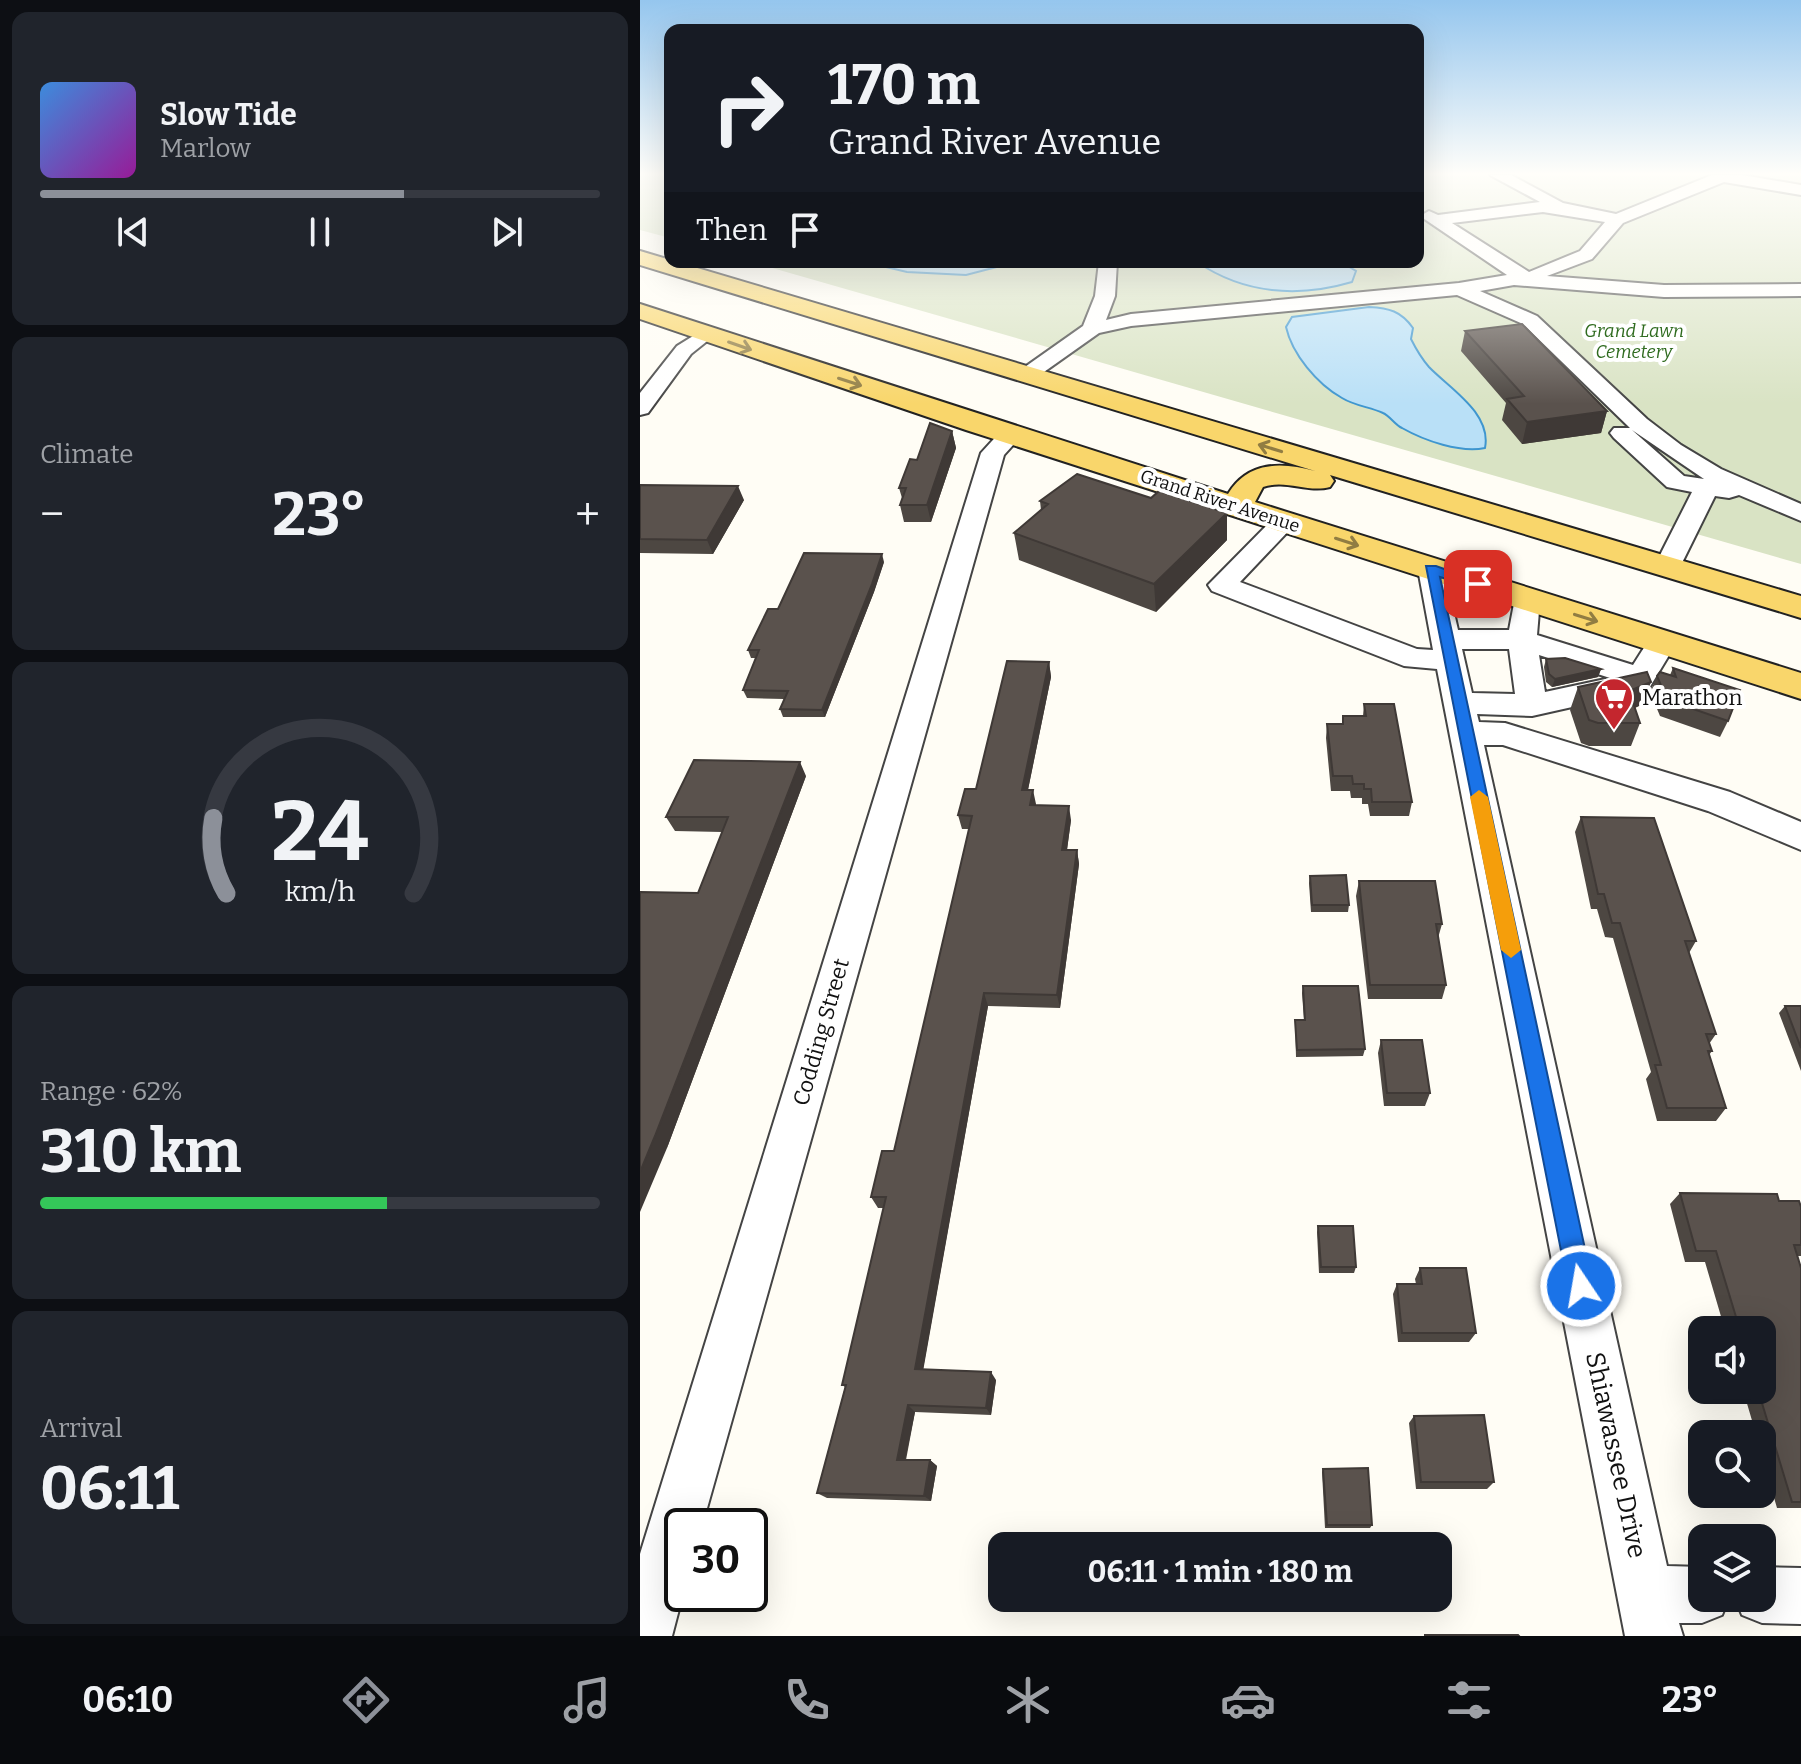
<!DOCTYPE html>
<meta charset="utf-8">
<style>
:root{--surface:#171b24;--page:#20242c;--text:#f1f3f6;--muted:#9ea1a6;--line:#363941;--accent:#8c9099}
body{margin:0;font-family:Bitter,serif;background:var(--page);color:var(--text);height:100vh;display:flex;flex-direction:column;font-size:30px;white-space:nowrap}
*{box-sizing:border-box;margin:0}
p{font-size:26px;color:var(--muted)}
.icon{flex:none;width:44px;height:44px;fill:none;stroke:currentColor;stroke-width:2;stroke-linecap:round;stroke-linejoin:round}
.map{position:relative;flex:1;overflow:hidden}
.drawer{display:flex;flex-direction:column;gap:12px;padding:12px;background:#0d0f14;width:640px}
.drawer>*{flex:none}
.banner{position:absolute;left:24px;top:24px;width:760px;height:244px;border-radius:16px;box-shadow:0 8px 32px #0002;background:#171b24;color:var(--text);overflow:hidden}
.buttons{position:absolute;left:1048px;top:1316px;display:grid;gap:16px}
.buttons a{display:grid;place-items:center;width:88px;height:88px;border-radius:16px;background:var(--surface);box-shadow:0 8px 32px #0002;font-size:40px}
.speed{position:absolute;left:24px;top:1508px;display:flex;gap:16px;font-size:40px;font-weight:700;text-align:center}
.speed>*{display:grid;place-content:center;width:104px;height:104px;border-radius:50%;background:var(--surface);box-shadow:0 8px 32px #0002;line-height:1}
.speed .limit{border:4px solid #111;border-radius:12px;background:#fff;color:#111}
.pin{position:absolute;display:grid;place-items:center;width:68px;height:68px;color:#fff;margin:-34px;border-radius:16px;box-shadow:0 4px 12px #0006}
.me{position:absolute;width:88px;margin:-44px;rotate:348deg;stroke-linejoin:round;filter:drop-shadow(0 0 6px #0008)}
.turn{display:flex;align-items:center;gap:28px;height:168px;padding:0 32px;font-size:36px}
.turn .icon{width:104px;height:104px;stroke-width:2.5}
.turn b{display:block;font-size:56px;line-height:68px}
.then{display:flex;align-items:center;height:76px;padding:0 32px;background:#0003;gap:16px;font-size:30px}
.big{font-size:60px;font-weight:700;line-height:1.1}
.drawer .widget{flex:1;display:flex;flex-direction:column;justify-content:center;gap:12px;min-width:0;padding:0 28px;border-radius:16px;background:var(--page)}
.drawer .dial{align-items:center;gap:0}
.dial svg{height:208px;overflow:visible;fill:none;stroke:var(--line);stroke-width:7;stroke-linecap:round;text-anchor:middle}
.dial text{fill:var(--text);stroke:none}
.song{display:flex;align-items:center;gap:24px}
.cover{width:96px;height:96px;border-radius:12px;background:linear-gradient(135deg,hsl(210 70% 55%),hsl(300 70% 35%))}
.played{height:8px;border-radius:4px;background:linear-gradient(90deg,var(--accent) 65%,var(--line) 65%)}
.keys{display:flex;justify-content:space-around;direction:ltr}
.heat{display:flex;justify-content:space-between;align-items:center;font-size:44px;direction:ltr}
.charge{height:12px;border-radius:6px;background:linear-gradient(90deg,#34c759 62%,var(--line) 0)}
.trip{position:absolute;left:348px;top:1532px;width:464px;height:80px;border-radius:16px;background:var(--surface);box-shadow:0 8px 32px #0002;font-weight:700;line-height:80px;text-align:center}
.tabs{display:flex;height:128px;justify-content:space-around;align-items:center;background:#090b0e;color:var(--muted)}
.tabs .icon{width:56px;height:56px}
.tabs .selected{color:var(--accent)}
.tabs b{font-size:36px;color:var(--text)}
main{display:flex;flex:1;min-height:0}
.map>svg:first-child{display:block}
.cemetery{fill:#d9e3c4}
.water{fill:#b9e0f7;stroke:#3f96cf;stroke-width:2}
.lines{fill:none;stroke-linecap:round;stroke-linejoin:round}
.minor-casing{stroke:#444;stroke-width:4}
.major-casing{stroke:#222;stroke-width:4}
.minor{fill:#fff;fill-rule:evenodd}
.major{fill:#f9d66b;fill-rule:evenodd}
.wall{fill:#4d4742}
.shaded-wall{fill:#3f3936}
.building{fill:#5a524d;stroke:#3f3936;stroke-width:2}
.oneway{stroke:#917d42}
.route{fill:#1a73e8;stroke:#114b97;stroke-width:2}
.slow{fill:#f59e0b}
.labels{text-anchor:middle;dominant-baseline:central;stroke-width:8;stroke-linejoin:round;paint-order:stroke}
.far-park-label{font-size:18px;font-style:italic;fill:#2f6b1f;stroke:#fff}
.far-street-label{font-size:18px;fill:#111;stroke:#fff}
.poi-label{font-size:22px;fill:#111;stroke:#fff;text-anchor:start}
.street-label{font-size:22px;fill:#111;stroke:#fff}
.near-street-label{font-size:26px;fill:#111;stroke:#fff}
</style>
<main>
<section class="drawer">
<div class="widget">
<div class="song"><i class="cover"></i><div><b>Slow Tide</b><p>Marlow</p></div></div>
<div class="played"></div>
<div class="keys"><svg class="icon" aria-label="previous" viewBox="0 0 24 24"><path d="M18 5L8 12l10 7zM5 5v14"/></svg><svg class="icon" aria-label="pause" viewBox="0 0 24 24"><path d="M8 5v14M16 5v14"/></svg><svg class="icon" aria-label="next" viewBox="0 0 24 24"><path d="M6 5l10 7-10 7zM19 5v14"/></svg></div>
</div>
<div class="widget"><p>Climate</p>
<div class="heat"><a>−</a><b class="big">23°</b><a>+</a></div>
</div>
<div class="widget dial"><svg viewBox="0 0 100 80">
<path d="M14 69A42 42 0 1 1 86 69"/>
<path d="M14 69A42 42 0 0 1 9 40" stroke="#8c9099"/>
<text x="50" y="56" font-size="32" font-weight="700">24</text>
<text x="50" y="72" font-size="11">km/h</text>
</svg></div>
<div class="widget"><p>Range · 62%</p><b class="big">310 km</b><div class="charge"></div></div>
<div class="widget"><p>Arrival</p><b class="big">06:11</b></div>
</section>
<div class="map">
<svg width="1161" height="1636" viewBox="0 0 1161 1636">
<rect width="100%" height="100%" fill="#fffdf5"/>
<path class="cemetery" d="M0,175H30V238L0,230Z
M778,175H1161V564L112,262H778Z"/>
<path class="water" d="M225,262H376L326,275L267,272Z
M557,262H701L716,271L712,282C658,298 604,294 557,262Z
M729,307C749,308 761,311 773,328L771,339C776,349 782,359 789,367C809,388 852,413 845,448C820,453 785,441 762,428C755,425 750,416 743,413C730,407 715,406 702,398C677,384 652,354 646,327L652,317Z"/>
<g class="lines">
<g class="minor-casing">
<path id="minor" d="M850,175H871L923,203L976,214L1072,175H1102L1161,185V195L1084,182L983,223L952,259L907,276L1024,285L1161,284V296L1024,297L874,285L840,291L897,316L1007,419L1041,445L1081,469L1161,504V521L1099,495L1089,498L1075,496L1037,573H1017L1014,567L1052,492L1027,487L974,438L970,433L974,428H990L883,324L817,295L491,326L459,333L394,379L386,380L375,374L443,326L455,296L459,262H477L475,296L466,320L491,314L819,283L867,275L780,216L789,211L798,215L900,202ZM903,212L965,222L940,251L889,272L812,223ZM992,430L1064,479L1044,476Z
M66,328L73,330L76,334L51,354L8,413L0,415V393L37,346Z
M370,428L382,435L364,455L62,1526H42L43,1594L32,1636H0V1554L341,453L362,430Z
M644,514L657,522L600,582L777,649L793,650L778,569L781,563H801L804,569L818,630H869L876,593H896L900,599L897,635L993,665L1012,635H1032L1037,642L1008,690L892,716L837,714L839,722L865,723L1090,792L1161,822V850L1068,811L863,745H844L1027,1566L1062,1567V1598H1089L1082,1615L1062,1623H1039L1043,1636H985L797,669L764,666L572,591L568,585L635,517ZM822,649H869L875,694L832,693ZM899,655L970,678L905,692Z
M1122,1567L1161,1568V1624L1122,1623L1102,1615L1095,1598H1122Z"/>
</g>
<g class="major-casing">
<path id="major" d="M0,251L1161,596V618L690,475L694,481L690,487C667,493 646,479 623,487L615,502L1161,673V699L326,430L0,319V304L588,494C608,461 641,462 675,471L0,265Z"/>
</g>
<use href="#minor" class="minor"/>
<use href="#major" class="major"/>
</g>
<path class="wall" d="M825,331L967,411L961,433L882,444L862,420L866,403L821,351Z
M312,431L316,448L291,522H264L260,505L262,498L259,488L277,460Z
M0,485L104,500L73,554L0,553Z
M400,501L587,540L516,612L379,560L374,533L401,510Z
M244,562L234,592L185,717H143L140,709L144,699L107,698L103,690L116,658H111L108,650L138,609Z
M906,659L961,669L958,677L912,687L906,682L904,667Z
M409,662L411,677L388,790L396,805L431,820L427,850H437L439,864L420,1008L348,1006L283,1369L356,1380L351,1415L275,1412L266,1460H290L297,1466L291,1501L187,1498L177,1493L205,1387L202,1385L244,1208H238L231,1197L254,1151L329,829H322L318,815L336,789Z
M1033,668L1088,721L1080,737L1020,716L1010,692L1017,676L1030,675Z
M1011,682L1001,705L995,708L1000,723L991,746H949L941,743L930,710L938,687Z
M724,704L772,802L769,816H730L728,804H722V798H711L710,791H691L686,738L687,724H702L703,716H723Z
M166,776L27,1148L58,893L82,832L35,831L26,817Z
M941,817L1056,941L1049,953L1076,1034L1069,1044L1072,1051L1069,1055L1086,1108L1076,1121H1017L1006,1079L1011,1072L973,938L965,937L957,909H951L935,832Z
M670,876L709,905L708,912H671L669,883Z
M719,881L802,924L798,938L806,985L802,999H728L716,896Z
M663,986L725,1049L723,1056L656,1057L655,1020H664L662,993Z
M1145,1006H1161V1071L1139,1013Z
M741,1040L790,1093L785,1106H744L738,1053Z
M1040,1193L1139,1201L1161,1207V1256H1157L1161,1268V1508H1137L1122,1456V1434H1116L1103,1390H1122V1330H1085L1065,1262H1045L1030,1204Z
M678,1226L716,1267L714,1273H679L677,1232Z
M780,1268L836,1333L829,1342H758L753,1294L757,1284H776L775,1279Z
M774,1416L854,1482L847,1489H776L769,1423Z
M683,1469L732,1525L730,1528H685L682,1472Z"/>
<path class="shaded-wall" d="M967,411L961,433L882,444L887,422Z
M312,431L316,448L291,522L287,505Z
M98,486L104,500L73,554L67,540Z
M587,513V540L516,612L514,584Z
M242,554L244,562L234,592L185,717L182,710Z
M409,662L411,677L385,804L382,790Z
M961,669L958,677L912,687L915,679Z
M1011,682L1001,705L980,714L989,691Z
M160,762L166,776L27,1148L0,1212V1172Z
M393,790L396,804L393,819L390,805Z
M429,806L431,820L425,864L422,850Z
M437,850L439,864L420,1008L417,995Z
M344,993L348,1006L282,1377L275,1369Z
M351,1372L356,1380L351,1415L346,1408Z
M268,1405L275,1412L264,1466L257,1460Z
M290,1460L297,1466L291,1501L284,1496Z"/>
<path class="building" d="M882,324L967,411L887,422L867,399L884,396L825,331Z
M290,423L312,431L287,505H260L266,488H259L270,459L277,460Z
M437,474L511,498L519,491L587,513L514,584L374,533L408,504L400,501Z
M0,485L98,486L67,540L0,539Z
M164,553L242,554L232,584L182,710L140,709L148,691L103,690L119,650H108L128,609H138Z
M925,658L961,669L915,679L909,674L906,659Z
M367,661L409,662L382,790H393L390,805L429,806L422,850H437L417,995L344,993L275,1369L351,1372L346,1408L268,1405L257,1460H290L284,1496L177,1493L206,1385H202L246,1197H231L242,1151H254L332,816L318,815L325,789H336Z
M1033,668L1100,690L1088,721L1027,700L1017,676L1020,672L1036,677Z
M1007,672L1011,682L989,691L1000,723H958L949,720L938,687Z
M724,704H754L772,802H732L731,789H724V784H713L712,776H693L687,724H703V716H726Z
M54,760L160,762L15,1136L0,1172V892L58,893L88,817H26Z
M941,817L1014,818L1056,941H1045L1076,1034H1066L1072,1051H1068L1086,1108H1027L1015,1065H1021L980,923H972L964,894H958Z
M706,875L709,905H672L670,876Z
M719,881H795L802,924H796L806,985H730Z
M663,986H718L725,1049L657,1050L655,1020H665Z
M1145,1006H1161V1048Z
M741,1040H782L790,1093H747Z
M1040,1193L1137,1194L1139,1201H1159L1161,1207V1245H1154L1161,1268V1502H1152L1118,1390H1122V1330H1100L1076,1251H1056Z
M678,1226H713L716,1267H681Z
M780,1268H826L836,1333H762L757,1284H782Z
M844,1415L854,1482H781L774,1416Z
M728,1468L732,1525H687L683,1469Z
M785,1635H878L879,1636H785Z"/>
<defs><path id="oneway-shaft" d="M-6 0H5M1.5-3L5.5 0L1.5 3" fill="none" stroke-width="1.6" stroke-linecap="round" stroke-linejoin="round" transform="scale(2)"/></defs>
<g class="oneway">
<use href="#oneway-shaft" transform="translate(100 346) rotate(19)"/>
<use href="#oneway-shaft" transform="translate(210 382) rotate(18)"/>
<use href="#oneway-shaft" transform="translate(630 448) rotate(-163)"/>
<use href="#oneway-shaft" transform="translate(707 542) rotate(18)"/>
<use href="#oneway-shaft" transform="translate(946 618) rotate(17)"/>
</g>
<linearGradient id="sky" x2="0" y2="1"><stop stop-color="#95c6ee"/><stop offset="0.43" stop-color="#fffefa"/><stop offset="1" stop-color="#fffefa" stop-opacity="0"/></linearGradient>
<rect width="1161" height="404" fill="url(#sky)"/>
<path class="route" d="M786,566H796L846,584L838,589L800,577L953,1286L950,1295L941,1299L932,1295L928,1286Z"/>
<path class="slow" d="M839,790L848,797L881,950L871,958L861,950L830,797Z"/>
<defs>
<g id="supermarket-pin" transform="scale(2)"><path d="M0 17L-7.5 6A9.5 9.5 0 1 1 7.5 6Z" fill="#c4262e" stroke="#fff"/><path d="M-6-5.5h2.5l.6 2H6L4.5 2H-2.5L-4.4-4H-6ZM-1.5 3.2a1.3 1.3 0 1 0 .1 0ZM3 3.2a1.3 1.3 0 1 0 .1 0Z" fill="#fff"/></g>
</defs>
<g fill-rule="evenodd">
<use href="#supermarket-pin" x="974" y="697"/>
</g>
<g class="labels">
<g class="far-park-label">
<text x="994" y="331">Grand Lawn<tspan x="994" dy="21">Cemetery</tspan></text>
</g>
<g class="far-street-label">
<text transform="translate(580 501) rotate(18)">Grand River Avenue</text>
</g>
<g class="poi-label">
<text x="1002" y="697">Marathon</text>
</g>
<g class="street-label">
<text transform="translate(181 1032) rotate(-74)">Codding Street</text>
</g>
<g class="near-street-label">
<text transform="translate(976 1455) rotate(78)">Shiawassee Drive</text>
</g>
</g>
</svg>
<div class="buttons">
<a><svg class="icon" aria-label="sound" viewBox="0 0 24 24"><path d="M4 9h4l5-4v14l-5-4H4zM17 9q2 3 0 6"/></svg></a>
<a><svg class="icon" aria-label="search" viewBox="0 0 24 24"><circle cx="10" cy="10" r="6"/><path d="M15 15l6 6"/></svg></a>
<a><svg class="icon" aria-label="layers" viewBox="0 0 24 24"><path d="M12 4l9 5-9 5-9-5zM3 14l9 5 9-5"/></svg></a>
</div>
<div class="speed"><div class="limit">30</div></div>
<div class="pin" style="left:838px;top:584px;background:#d93025"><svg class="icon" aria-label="arrive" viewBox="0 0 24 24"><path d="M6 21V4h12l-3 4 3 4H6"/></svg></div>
<svg class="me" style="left:941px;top:1286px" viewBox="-20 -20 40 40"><circle r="17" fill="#1a73e8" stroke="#fff" stroke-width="3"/><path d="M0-11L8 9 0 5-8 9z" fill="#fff"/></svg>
<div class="trip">06:11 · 1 min · 180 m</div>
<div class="banner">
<div class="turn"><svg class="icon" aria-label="right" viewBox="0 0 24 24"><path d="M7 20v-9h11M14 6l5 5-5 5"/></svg><div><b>170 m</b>Grand River Avenue</div></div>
<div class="then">Then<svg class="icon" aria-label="arrive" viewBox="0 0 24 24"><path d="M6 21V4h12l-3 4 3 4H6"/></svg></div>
</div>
</div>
</main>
<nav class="tabs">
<b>06:10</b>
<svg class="icon selected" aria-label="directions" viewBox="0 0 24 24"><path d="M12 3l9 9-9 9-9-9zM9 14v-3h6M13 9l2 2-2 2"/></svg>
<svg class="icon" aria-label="music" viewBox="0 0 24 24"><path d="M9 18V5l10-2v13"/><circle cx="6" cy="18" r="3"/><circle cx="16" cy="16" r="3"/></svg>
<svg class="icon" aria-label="phone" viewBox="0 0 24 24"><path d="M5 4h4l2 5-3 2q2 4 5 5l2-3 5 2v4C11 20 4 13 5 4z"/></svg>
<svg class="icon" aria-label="climate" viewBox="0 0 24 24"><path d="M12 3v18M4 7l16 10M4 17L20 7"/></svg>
<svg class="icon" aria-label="car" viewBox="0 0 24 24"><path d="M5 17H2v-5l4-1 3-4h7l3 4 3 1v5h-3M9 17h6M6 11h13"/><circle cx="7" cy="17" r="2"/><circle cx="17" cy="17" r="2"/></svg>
<svg class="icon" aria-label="filters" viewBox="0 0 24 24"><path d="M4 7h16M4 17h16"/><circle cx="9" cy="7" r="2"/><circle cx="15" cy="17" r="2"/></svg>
<b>23°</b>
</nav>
